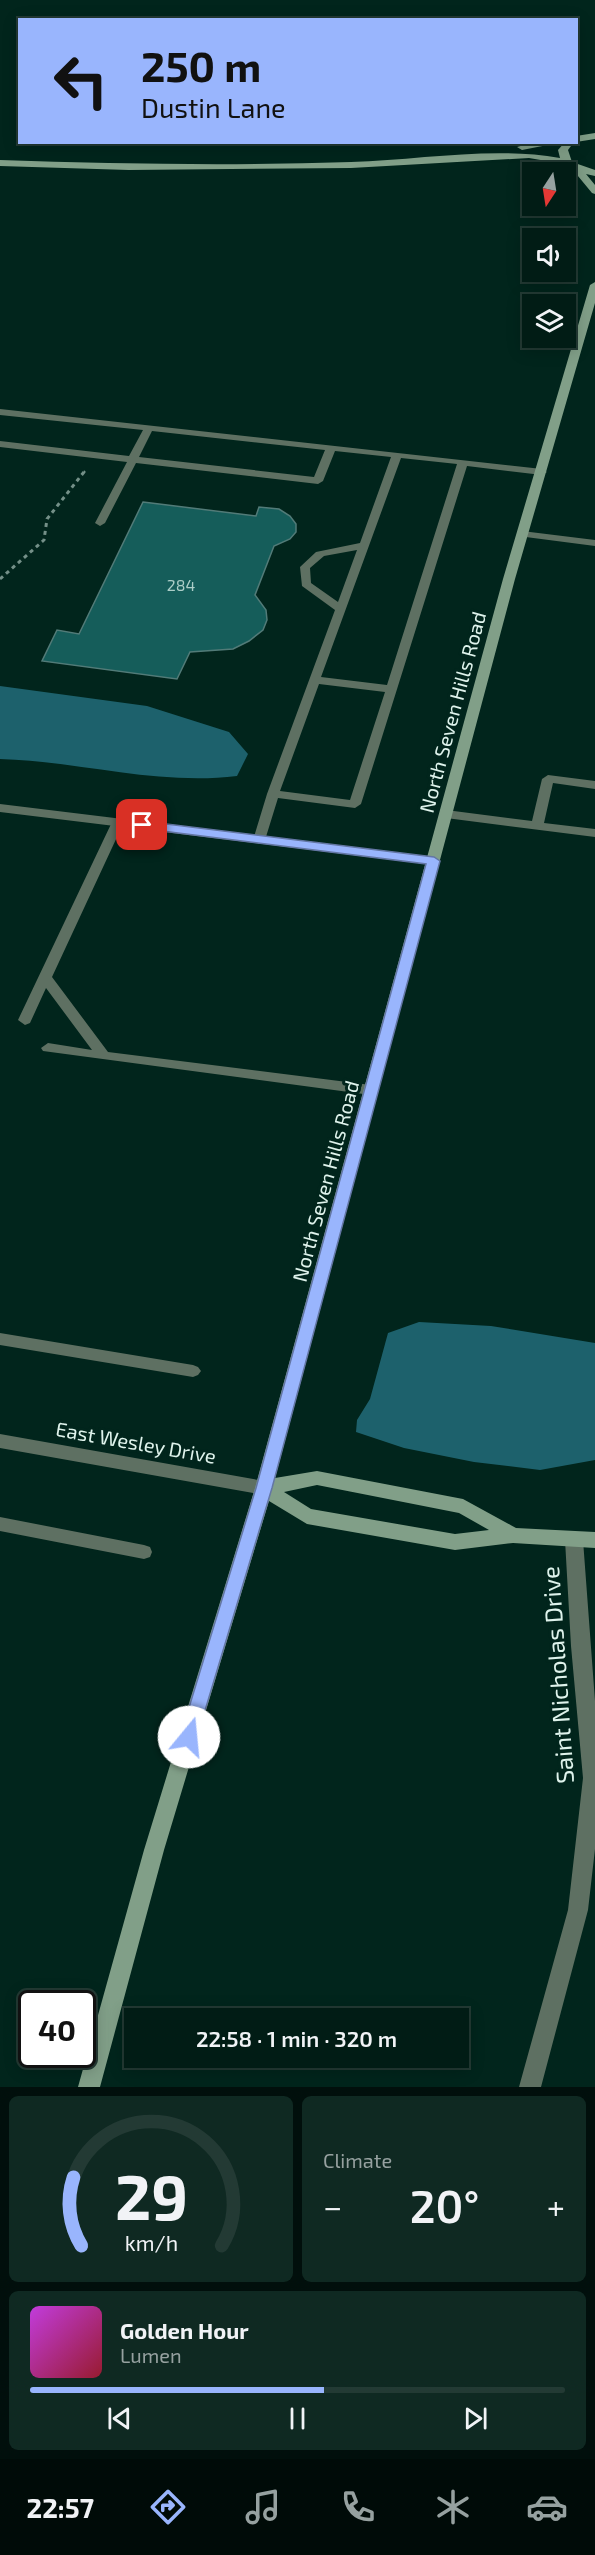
<!DOCTYPE html>
<meta charset="utf-8">
<style>
:root{--surface:#011c15;--page:#0f2922;--text:#f1f3f6;--muted:#96a1a0;--line:#233a34;--accent:#99b5fd}
body{margin:0;font-family:"Exo 2",sans-serif;background:var(--page);color:var(--text);height:100vh;display:flex;flex-direction:column;font-size:22px;white-space:nowrap}
*{box-sizing:border-box;margin:0}
p{font-size:20px;color:var(--muted)}
.icon{flex:none;width:33px;height:33px;fill:none;stroke:currentColor;stroke-width:2;stroke-linecap:round;stroke-linejoin:round}
.map{position:relative;height:2087px;overflow:hidden}
.drawer{display:flex;flex-direction:column;gap:9px;padding:9px;background:#010f0c;flex:1}
.drawer>*{flex:none}
.banner{position:absolute;left:18px;top:18px;width:560px;height:126px;border-radius:0px;box-shadow:0 3px 15px #0003,0 0 0 2px var(--line);background:#99b5fd;color:#111;overflow:hidden}
.needle{width:39px;rotate:192deg}
.controls{position:absolute;left:522px;top:162px;display:grid;gap:12px}
.controls a{display:grid;place-items:center;width:54px;height:54px;border-radius:0px;background:var(--surface);box-shadow:0 3px 15px #0003,0 0 0 2px var(--line);font-size:30px}
.speed{position:absolute;left:18px;top:1990px;display:flex;gap:12px;font-size:30px;font-weight:700;text-align:center}
.speed>*{display:grid;place-content:center;width:78px;height:78px;border-radius:50%;background:var(--surface);box-shadow:0 3px 15px #0003,0 0 0 2px var(--line);line-height:1}
.speed .limit{border:3px solid #111;border-radius:9px;background:#fff;color:#111}
.pin{position:absolute;display:grid;place-items:center;width:51px;height:51px;color:#fff;margin:-26px;border-radius:12px;box-shadow:0 3px 9px #0006}
.me{position:absolute;width:66px;margin:-33px;rotate:17deg;stroke-linejoin:round;filter:drop-shadow(0 0 4px #0008)}
.turn{display:flex;align-items:center;gap:21px;height:126px;padding:0 24px;font-size:27px}
.turn .icon{width:78px;height:78px;stroke-width:2.5}
.turn b{display:block;font-size:42px;line-height:51px}
.big{font-size:45px;font-weight:600;line-height:1.1}
.drawer .tile{flex:1;display:flex;flex-direction:column;justify-content:center;gap:9px;min-width:0;padding:0 21px;border-radius:9px;background:var(--page)}
.drawer .dial{align-items:center;gap:0}
.dial svg{height:156px;overflow:visible;fill:none;stroke:var(--line);stroke-width:7;stroke-linecap:round;text-anchor:middle}
.dial text{fill:var(--text);stroke:none}
.song{display:flex;align-items:center;gap:18px}
.cover{width:72px;height:72px;border-radius:9px;background:linear-gradient(135deg,hsl(290 70% 55%),hsl(350 70% 35%))}
.played{height:6px;border-radius:3px;background:linear-gradient(90deg,var(--accent) 55%,var(--line) 55%)}
.keys{display:flex;justify-content:space-around;direction:ltr}
.heat{display:flex;justify-content:space-between;align-items:center;font-size:33px;direction:ltr}
.drawer .tiles{flex:1;display:grid;gap:9px;grid-template-columns:1fr 1fr}
.tile:last-child{grid-column:span 2}
.trip{position:absolute;left:124px;top:2008px;width:345px;height:60px;border-radius:0px;background:var(--surface);box-shadow:0 3px 15px #0003,0 0 0 2px var(--line);font-weight:600;line-height:60px;text-align:center}
.menu{display:flex;height:96px;justify-content:space-around;align-items:center;background:#000b08;color:var(--muted)}
.menu .icon{width:42px;height:42px}
.menu .on{color:var(--accent)}
.menu b{font-size:27px;color:var(--text)}
.map>svg:first-child{display:block}
.water{fill:#1d616c}
.building{fill:#155d5a;stroke:#527b78;stroke-width:1.5}
.lines{fill:none;stroke-linecap:round;stroke-linejoin:round}
.path{stroke:#749088;stroke-width:3;stroke-dasharray:4 4;stroke-linecap:butt}
.lane{fill:#5e7062;fill-rule:evenodd}
.street{fill:#5e7062;fill-rule:evenodd}
.secondary{fill:#819f88;fill-rule:evenodd}
.route{fill:#99b5fd;stroke:#6376a4;stroke-width:1.5}
.labels{text-anchor:middle;dominant-baseline:central;stroke-width:6;stroke-linejoin:round;paint-order:stroke}
.number-label{font-size:16px;fill:#accec8}
.street-label{font-size:20px;fill:#dff3ec;stroke:#01251c}
.near-street-label{font-size:24px;fill:#dff3ec;stroke:#01251c}
</style>
<div class="map">
<svg width="595" height="2087" viewBox="0 0 595 2087">
<rect width="100%" height="100%" fill="#01251c"/>
<path class="water" d="M0,686L147,706L229,732L248,754L237,776C158,786 79,761 0,759Z
M419,1322L491,1326L595,1343V1460L540,1470L474,1462L404,1448L356,1432L357,1420L370,1399L388,1333Z"/>
<path class="building" d="M143,502L256,516L259,507L279,509L290,516L296,524V532L290,539L274,546L255,595L266,610L267,620L263,630L249,641L233,649L190,652L177,679L42,661L57,630L79,634Z"/>
<g class="lines">
<path class="path" d="M0,579L44,540L47,519L84,472H81"/>
<path class="lane" d="M0,409L542,469L547,472L542,475L467,466L361,804L355,808L278,798L265,840L259,844L253,840L267,794L335,610L302,586L300,567L316,552L360,543L391,457L335,451L323,481L318,484L136,463L105,523L100,526L95,523L127,462L0,447V441L129,456L143,430L0,415ZM152,431L325,450L314,477L139,457ZM401,458L457,464L387,685L321,677ZM357,550L338,602L311,583L310,568L324,556ZM319,684L385,692L350,800L280,791Z
M522,531L595,540V546L518,536V532Z
M548,775L595,781V789L553,783L544,823L595,829V837L446,818L440,814L446,810L532,821L542,779Z
M118,818L124,822L52,977L108,1052L371,1085L376,1087L378,1090L376,1093L371,1095L43,1051L41,1048L48,1043L92,1050L46,988L30,1023L25,1025L18,1020L112,822Z
M0,1333L193,1365L198,1367L201,1371L198,1375L193,1377L0,1345Z
M0,1517L144,1545L150,1547L152,1552L150,1557L144,1559L0,1531Z"/>
<path class="street" d="M0,804L434,857L441,861L434,865L0,812Z
M0,1434L264,1481L270,1483L273,1488L270,1493L264,1495L0,1448Z
M574,1532L580,1535L583,1540L595,1701V1849L588,1910L541,2087H519L568,1910L583,1778L571,1646L565,1540L568,1535Z"/>
<path class="secondary" d="M595,133V139L576,142V136Z
M535,142H563L522,150L517,147Z
M565,142H574L568,150L572,162L595,170V176L586,174L595,185V194L592,193L573,170L564,164L529,158L351,168L129,170L0,166V160C117,164 234,166 351,162C419,160 493,146 560,158L558,150Z
M595,282V303L515,579L275,1478L317,1471L463,1499L516,1528L595,1532V1548L513,1543L455,1550L307,1524L269,1501L164,1850L100,2087H78L144,1850L255,1488L503,579L590,285ZM317,1485L459,1513L489,1530L455,1534L311,1509L284,1492Z"/>
</g>
<path class="route" d="M142,821L434,857L440,861L272,1488L197,1737L195,1743L189,1745L182,1743L180,1737L256,1488L426,864L138,828L136,825L138,822Z"/>
<g class="labels">
<g class="number-label">
<text x="181" y="584">284</text>
</g>
<g class="street-label">
<text transform="translate(452 712) rotate(-75)">North Seven Hills Road</text>
<text transform="translate(325 1181) rotate(-75)">North Seven Hills Road</text>
<text transform="translate(136 1442) rotate(10)">East Wesley Drive</text>
</g>
<g class="near-street-label">
<text transform="translate(557 1675) rotate(-94)">Saint Nicholas Drive</text>
</g>
</g>
</svg>
<div class="controls">
<a><svg class="needle" viewBox="-14 -14 28 28"><path d="M0-13l5 13h-10z" fill="#e53935"/><path d="M0 13l5-13h-10z" fill="#96a1a0"/></svg></a>
<a><svg class="icon" aria-label="sound" viewBox="0 0 24 24"><path d="M4 9h4l5-4v14l-5-4H4zM17 9q2 3 0 6"/></svg></a>
<a><svg class="icon" aria-label="layers" viewBox="0 0 24 24"><path d="M12 4l9 5-9 5-9-5zM3 14l9 5 9-5"/></svg></a>
</div>
<div class="speed"><div class="limit">40</div></div>
<div class="pin" style="left:142px;top:825px;background:#d93025"><svg class="icon" aria-label="arrive" viewBox="0 0 24 24"><path d="M6 21V4h12l-3 4 3 4H6"/></svg></div>
<svg class="me" style="left:189px;top:1737px" viewBox="-20 -20 40 40"><circle r="19" fill="#fff"/><path d="M0-13L10 11 0 6-10 11z" fill="#99b5fd"/></svg>
<div class="trip">22:58 · 1 min · 320 m</div>
<div class="banner">
<div class="turn"><svg class="icon" aria-label="left" viewBox="0 0 24 24"><path d="M17 20v-9H6M10 6l-5 5 5 5"/></svg><div><b>250 m</b>Dustin Lane</div></div>
</div>
</div>
<section class="drawer">
<div class="tiles">
<div class="tile dial"><svg viewBox="0 0 100 80">
<path d="M14 69A42 42 0 1 1 86 69"/>
<path d="M14 69A42 42 0 0 1 10 34" stroke="#99b5fd"/>
<text x="50" y="56" font-size="32" font-weight="700">29</text>
<text x="50" y="72" font-size="11">km/h</text>
</svg></div>
<div class="tile"><p>Climate</p>
<div class="heat"><a>−</a><b class="big">20°</b><a>+</a></div>
</div>
<div class="tile">
<div class="song"><i class="cover"></i><div><b>Golden Hour</b><p>Lumen</p></div></div>
<div class="played"></div>
<div class="keys"><svg class="icon" aria-label="previous" viewBox="0 0 24 24"><path d="M18 5L8 12l10 7zM5 5v14"/></svg><svg class="icon" aria-label="pause" viewBox="0 0 24 24"><path d="M8 5v14M16 5v14"/></svg><svg class="icon" aria-label="next" viewBox="0 0 24 24"><path d="M6 5l10 7-10 7zM19 5v14"/></svg></div>
</div>
</div>
</section>
<nav class="menu">
<b>22:57</b>
<svg class="icon on" aria-label="directions" viewBox="0 0 24 24"><path d="M12 3l9 9-9 9-9-9zM9 14v-3h6M13 9l2 2-2 2"/></svg>
<svg class="icon" aria-label="music" viewBox="0 0 24 24"><path d="M9 18V5l10-2v13"/><circle cx="6" cy="18" r="3"/><circle cx="16" cy="16" r="3"/></svg>
<svg class="icon" aria-label="phone" viewBox="0 0 24 24"><path d="M5 4h4l2 5-3 2q2 4 5 5l2-3 5 2v4C11 20 4 13 5 4z"/></svg>
<svg class="icon" aria-label="climate" viewBox="0 0 24 24"><path d="M12 3v18M4 7l16 10M4 17L20 7"/></svg>
<svg class="icon" aria-label="car" viewBox="0 0 24 24"><path d="M5 17H2v-5l4-1 3-4h7l3 4 3 1v5h-3M9 17h6M6 11h13"/><circle cx="7" cy="17" r="2"/><circle cx="17" cy="17" r="2"/></svg>
</nav>
